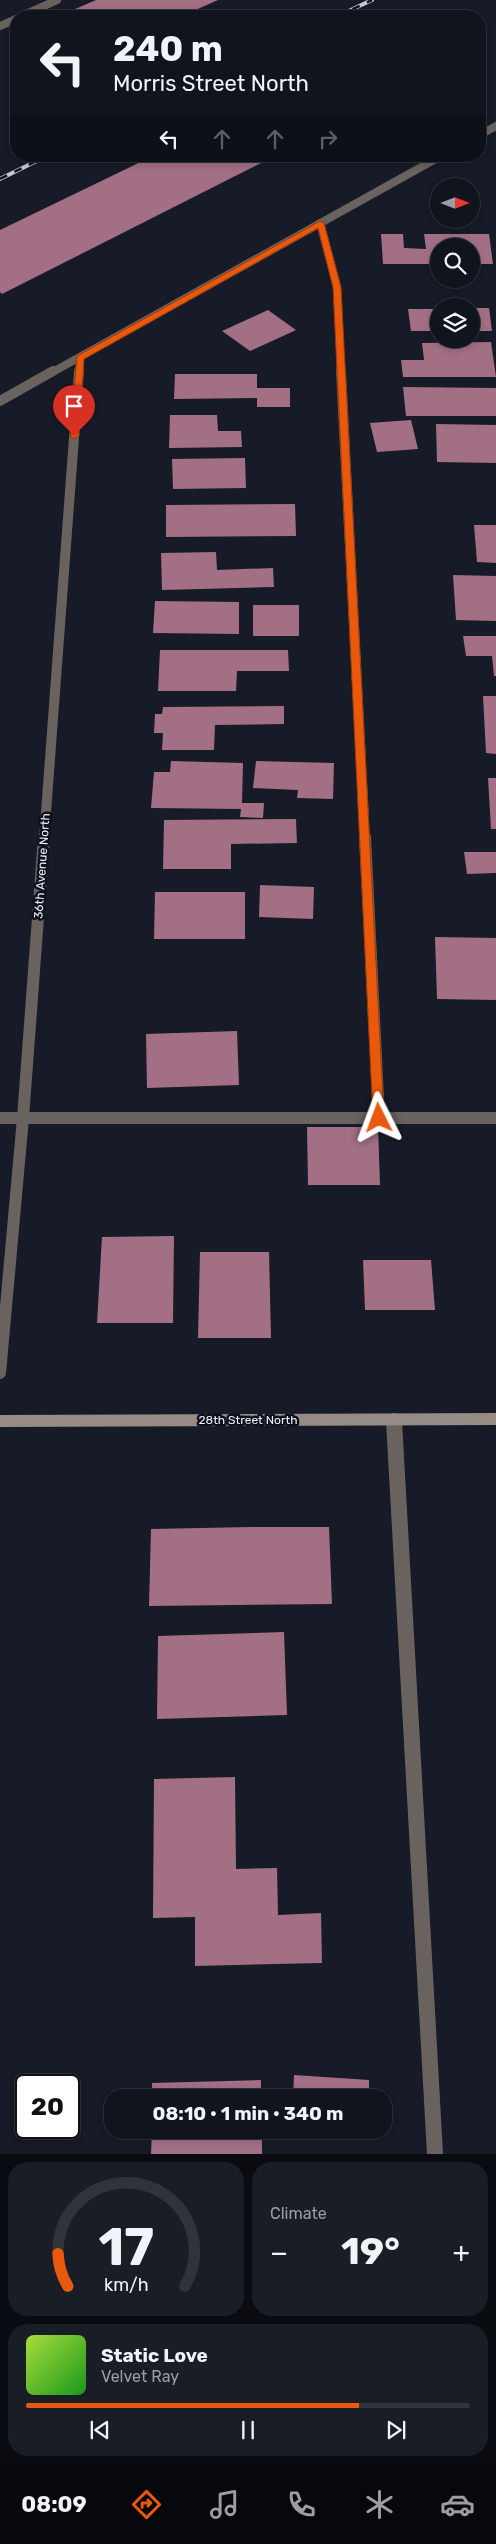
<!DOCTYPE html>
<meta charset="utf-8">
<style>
:root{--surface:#10141d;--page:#191d26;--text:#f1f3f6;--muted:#9c9ea4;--line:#30333b;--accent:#ea580c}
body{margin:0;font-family:Rubik,sans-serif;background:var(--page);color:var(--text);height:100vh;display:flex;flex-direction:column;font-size:19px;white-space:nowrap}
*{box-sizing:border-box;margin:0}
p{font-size:16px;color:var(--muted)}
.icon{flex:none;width:28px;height:28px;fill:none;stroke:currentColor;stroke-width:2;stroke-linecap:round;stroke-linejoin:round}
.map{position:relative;height:2154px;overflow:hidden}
.panel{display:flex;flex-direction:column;gap:8px;padding:8px;background:#090b10;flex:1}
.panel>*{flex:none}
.banner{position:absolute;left:10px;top:10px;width:476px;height:152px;border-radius:20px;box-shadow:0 2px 8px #0003,0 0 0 1px var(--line);background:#10141d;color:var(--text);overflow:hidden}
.needle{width:32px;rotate:90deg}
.controls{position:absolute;left:430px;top:178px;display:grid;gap:10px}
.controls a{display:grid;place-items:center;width:50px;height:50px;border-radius:50%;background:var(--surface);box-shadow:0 2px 8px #0003,0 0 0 1px var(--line);font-size:25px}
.speed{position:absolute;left:15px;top:2074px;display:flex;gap:10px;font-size:25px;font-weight:700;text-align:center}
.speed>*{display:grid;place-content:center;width:65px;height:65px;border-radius:50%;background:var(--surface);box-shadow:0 2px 8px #0003,0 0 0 1px var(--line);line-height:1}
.speed .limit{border:2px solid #111;border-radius:8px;background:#fff;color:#111}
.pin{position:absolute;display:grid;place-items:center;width:42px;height:42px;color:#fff;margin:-51px -21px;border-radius:50% 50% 50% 0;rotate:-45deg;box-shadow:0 0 5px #0007}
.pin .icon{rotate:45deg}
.me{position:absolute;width:55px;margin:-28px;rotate:357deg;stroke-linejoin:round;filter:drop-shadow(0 0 4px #0008)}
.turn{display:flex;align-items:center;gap:18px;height:105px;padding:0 20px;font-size:22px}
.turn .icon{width:65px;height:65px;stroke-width:2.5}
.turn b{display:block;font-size:35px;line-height:42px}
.lanes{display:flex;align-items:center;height:48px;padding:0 20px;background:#0003;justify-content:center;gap:25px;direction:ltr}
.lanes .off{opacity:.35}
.big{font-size:38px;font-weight:700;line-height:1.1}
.panel .widget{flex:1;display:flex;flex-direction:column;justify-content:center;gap:8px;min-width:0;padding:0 18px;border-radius:20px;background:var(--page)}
.panel .dial{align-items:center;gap:0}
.dial svg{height:130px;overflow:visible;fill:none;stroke:var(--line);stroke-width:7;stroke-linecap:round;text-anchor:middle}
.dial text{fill:var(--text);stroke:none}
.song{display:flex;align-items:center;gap:15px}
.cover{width:60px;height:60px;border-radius:8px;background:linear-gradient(135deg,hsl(80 70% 55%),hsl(120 70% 35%))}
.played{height:5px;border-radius:2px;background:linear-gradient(90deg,var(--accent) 75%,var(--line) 75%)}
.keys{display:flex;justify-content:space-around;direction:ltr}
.heat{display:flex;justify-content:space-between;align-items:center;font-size:28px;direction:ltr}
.panel .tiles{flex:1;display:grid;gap:8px;grid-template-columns:1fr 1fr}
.widget:last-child{grid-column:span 2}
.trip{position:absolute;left:104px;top:2089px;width:288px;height:50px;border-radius:20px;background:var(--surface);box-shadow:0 2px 8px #0003,0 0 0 1px var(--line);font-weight:700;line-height:50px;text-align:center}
.tab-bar{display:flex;height:80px;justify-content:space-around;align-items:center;background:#06080c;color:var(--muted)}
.tab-bar .icon{width:35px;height:35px}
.tab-bar .active{color:var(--accent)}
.tab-bar b{font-size:22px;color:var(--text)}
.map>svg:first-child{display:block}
.building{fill:#a36f84}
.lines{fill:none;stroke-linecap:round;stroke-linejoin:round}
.lane-far3{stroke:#6a625f;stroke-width:8}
.lane-far2{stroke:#6a625f;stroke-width:10}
.lane-far1{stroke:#6a625f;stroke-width:12}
.lane{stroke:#6a625f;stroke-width:16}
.street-far2{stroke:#6a625f;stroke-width:8}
.street-far1{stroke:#6a625f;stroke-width:10}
.street{stroke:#6a625f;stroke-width:12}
.secondary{stroke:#978b85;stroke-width:12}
.rail-casing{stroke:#c6c9d3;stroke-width:4}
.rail{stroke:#0d111d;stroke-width:2.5;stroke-dasharray:8;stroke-linecap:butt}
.route{fill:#ea580c;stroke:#983908}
.labels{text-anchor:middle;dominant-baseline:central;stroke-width:5;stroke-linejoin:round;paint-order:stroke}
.street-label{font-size:12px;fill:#eef1fa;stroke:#0d111d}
</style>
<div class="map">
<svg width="496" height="2154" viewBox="0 0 496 2154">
<rect width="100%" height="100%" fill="#161b27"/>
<path class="building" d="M96,0H218L182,16H59Z
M153,156H275L2,294L0,292V230Z
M381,234H403L404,248L426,249L424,234H489L493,264H471V246H439V264H383Z
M471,308H489L492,331H471Z
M408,309H434L435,321H439V331H411Z
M268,310L296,330L250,351L222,331Z
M491,342L496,377H403L401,360H424L422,343Z
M175,374H257V388H290V407H257V398L174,399Z
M403,387L496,388V416H406Z
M170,415H217L218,431H241L242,447L169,448Z
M411,420L418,449L377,452L370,423Z
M436,424L496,425V463L437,462Z
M245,458L246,488L173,489L172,459Z
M295,504L296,536L166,537V505Z
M474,525H496V563L477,562Z
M216,552L217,570L273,568L274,587L162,590L161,553Z
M453,575L496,576V621L456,620Z
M155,601L239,602V634L153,633Z
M253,605H299V636H253Z
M463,636H496V676H494L492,656H466Z
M160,650H288L289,671H237L236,691H158Z
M483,696H496V754L486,753Z
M284,706V724L215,725L214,750H162L163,733H154L155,714H162L163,707Z
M171,761L243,763L242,803H264L263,818L240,817L241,809L151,808L154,772H170Z
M256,761L334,763L333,799L297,798L298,790L253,788Z
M488,778H496V829H491Z
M296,819L297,843L231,844V869H163L164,820Z
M464,852H496V873L467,874Z
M260,885L314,887L313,919L259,917Z
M155,892H245V939H154Z
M435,937L496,938V1000L437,999Z
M237,1031L239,1085L147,1088L146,1034Z
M307,1127H378L380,1185H308Z
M174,1236L173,1323H97L102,1237Z
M200,1252H269L271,1338H198Z
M363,1260H431L435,1310H365Z
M251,1527H329L332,1604L149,1606L151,1529Z
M284,1632L287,1715L157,1719L158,1636Z
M235,1777L236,1869L277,1868L278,1915L321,1913L322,1963L195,1966V1917L153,1918L154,1779Z
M294,2075L369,2080V2098H293Z
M261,2080V2098H152V2083Z
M152,2130H262V2154H151Z
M292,2130H368V2138L292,2132Z"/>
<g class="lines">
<path class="lane-far3" d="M22,16L57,0
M0,26L16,19
M320,223L337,287L341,373"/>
<path class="lane-far2" d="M341,371L365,839"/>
<path class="lane-far1" d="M365,837L379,1118H496
M0,1118H379
M394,1419V1423"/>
<path class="lane" d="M394,1421L435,2154"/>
<path class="street-far2" d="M480,135L496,126
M51,373L441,156
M79,373L80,358"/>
<path class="street-far1" d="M0,401L53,371
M44,839L79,371"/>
<path class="street" d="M0,1373L23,1118L44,837"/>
<path class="secondary" d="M0,1421L496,1419"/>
<g class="rail-casing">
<path id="rail" d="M338,16L372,0
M0,179L47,156"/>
</g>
<use href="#rail" class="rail"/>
</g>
<path class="route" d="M320,221L324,223L341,287L384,1118L379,1122L373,1118L333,287L318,228L84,359L79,436L74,439L70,436L77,356Z"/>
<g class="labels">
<g class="street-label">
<text transform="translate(42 866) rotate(-86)">36th Avenue North</text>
<text x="248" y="1420">28th Street North</text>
</g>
</g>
</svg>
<div class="controls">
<a><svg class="needle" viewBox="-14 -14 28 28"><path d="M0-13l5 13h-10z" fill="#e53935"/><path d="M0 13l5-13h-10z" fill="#9c9ea4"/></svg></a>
<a><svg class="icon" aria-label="search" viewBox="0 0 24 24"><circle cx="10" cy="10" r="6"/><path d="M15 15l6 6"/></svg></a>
<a><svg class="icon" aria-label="layers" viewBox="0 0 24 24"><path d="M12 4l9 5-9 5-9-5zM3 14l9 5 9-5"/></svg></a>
</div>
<div class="speed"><div class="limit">20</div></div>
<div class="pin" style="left:74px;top:436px;background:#d93025"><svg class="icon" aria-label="arrive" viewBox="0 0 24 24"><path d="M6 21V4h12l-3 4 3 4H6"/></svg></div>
<svg class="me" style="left:379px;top:1118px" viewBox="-20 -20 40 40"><path d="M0-17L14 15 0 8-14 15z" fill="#ea580c" stroke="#fff" stroke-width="4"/></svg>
<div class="trip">08:10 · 1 min · 340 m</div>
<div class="banner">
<div class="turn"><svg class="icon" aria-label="left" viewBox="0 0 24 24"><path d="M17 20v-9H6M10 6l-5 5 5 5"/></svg><div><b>240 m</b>Morris Street North</div></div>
<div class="lanes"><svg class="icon" aria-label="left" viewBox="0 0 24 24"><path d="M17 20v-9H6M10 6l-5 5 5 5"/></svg><svg class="icon off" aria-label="ahead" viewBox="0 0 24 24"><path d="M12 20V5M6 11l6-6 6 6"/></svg><svg class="icon off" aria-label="ahead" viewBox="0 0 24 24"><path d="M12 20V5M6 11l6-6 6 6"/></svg><svg class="icon off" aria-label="right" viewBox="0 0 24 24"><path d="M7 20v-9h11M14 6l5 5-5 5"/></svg></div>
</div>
</div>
<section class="panel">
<div class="tiles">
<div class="widget dial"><svg viewBox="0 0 100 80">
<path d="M14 69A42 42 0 1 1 86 69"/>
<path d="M14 69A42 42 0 0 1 8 49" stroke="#ea580c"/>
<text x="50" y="56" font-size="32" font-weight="700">17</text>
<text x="50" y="72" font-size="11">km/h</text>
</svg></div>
<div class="widget"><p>Climate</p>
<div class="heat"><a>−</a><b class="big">19°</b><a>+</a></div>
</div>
<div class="widget">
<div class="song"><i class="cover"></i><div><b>Static Love</b><p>Velvet Ray</p></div></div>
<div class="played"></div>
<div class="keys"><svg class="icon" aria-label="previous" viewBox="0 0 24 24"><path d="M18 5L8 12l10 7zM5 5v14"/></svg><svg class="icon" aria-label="pause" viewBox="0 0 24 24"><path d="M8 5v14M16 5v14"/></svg><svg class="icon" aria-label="next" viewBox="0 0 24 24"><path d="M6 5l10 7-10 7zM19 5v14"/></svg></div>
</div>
</div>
</section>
<nav class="tab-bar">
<b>08:09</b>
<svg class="icon active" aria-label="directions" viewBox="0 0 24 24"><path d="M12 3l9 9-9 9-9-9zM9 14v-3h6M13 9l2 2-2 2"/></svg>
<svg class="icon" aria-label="music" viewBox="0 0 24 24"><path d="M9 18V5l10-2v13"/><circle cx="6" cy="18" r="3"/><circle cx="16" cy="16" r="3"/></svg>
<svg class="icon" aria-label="phone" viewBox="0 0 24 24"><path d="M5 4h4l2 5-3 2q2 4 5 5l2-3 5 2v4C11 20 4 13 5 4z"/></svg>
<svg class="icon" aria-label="climate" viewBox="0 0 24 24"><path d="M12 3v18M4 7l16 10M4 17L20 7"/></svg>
<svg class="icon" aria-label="car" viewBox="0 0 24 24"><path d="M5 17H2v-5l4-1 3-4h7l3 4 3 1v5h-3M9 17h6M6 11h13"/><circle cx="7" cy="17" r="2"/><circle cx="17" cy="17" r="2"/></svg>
</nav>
